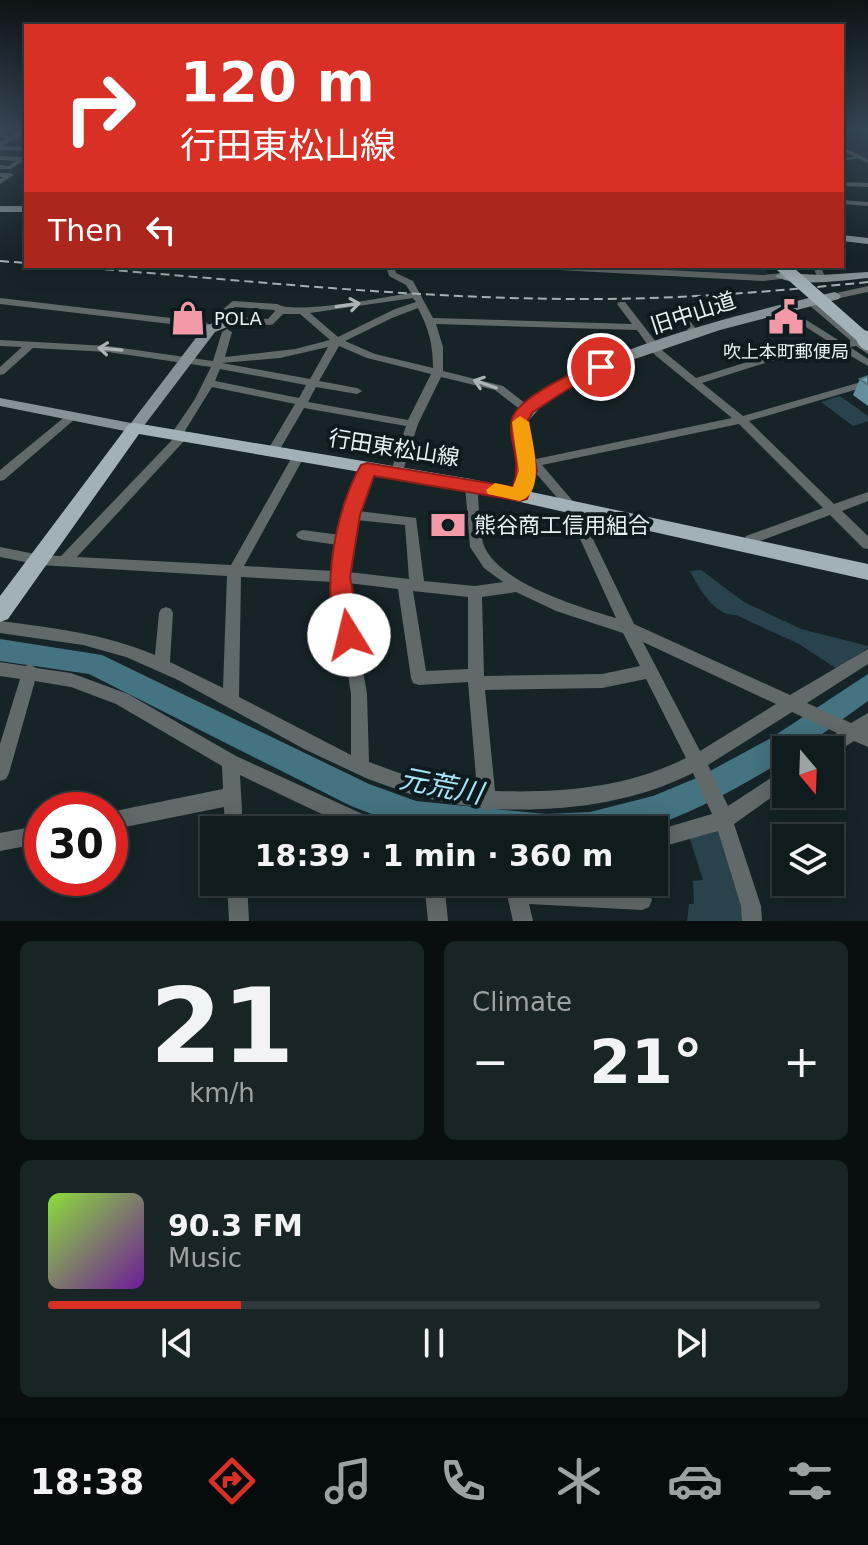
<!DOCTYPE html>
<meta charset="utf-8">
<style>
:root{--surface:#101b1e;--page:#192427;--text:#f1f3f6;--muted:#9ca1a4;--line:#30393c;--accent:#d93025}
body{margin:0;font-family:"DejaVu Sans","Noto Sans JP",sans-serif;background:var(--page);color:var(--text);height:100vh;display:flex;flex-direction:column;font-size:30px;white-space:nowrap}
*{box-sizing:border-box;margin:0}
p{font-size:26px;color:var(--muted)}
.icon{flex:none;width:44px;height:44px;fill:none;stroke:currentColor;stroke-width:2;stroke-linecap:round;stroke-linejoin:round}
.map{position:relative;height:921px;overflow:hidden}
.side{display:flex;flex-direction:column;gap:20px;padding:20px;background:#090f10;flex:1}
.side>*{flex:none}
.top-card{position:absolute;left:24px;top:24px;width:820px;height:244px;border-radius:0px;box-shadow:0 4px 20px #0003,0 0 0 2px var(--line);background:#d93025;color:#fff;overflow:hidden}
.needle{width:52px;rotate:161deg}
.buttons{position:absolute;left:772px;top:736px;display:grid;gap:16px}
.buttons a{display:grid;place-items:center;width:72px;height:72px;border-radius:0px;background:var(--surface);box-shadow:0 4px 20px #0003,0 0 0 2px var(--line);font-size:40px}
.speed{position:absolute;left:24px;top:792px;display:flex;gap:16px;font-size:40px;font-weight:700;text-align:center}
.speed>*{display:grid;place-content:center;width:104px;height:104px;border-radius:50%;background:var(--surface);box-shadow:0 4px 20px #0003,0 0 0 2px var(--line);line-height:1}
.speed .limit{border:12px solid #d22;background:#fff;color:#111}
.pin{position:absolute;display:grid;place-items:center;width:68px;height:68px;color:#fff;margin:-34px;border:4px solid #fff;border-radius:50%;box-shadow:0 2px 8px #0007}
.me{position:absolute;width:88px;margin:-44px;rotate:351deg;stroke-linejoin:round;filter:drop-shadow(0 0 6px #0008)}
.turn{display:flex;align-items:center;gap:28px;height:168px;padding:0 24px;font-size:36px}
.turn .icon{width:104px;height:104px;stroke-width:2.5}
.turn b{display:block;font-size:56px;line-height:68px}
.then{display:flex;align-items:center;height:76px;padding:0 24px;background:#0003;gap:16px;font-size:30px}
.big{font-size:60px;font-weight:700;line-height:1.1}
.side .tile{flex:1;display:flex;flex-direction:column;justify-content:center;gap:12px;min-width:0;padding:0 28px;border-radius:12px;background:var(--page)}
.side .dial{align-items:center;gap:0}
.dial b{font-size:104px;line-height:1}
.song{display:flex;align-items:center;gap:24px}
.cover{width:96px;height:96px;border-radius:12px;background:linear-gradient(135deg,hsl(90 70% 55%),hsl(280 70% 35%))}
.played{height:8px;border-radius:4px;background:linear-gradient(90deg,var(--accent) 25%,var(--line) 25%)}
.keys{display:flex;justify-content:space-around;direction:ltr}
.heat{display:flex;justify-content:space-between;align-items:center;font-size:44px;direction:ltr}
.side .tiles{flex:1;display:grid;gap:20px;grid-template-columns:1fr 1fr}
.tile:last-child{grid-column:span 2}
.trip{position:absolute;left:200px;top:816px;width:468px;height:80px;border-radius:0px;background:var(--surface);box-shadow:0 4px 20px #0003,0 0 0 2px var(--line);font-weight:700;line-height:80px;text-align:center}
.tab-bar{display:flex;height:128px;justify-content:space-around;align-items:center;background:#060b0c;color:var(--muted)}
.tab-bar .icon{width:56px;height:56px}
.tab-bar .selected{color:var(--accent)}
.tab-bar b{font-size:36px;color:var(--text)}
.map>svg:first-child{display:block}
.built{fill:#1b3138}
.green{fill:#28434b}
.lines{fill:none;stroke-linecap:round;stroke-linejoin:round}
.stream{stroke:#447381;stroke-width:2}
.river{fill:#447381;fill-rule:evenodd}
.street{fill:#62696b;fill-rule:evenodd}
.secondary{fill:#869295;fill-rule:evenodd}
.primary{fill:#a2b1b6;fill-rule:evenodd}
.rail{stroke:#a5b0b4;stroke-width:2;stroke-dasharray:9 5;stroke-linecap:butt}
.primary-bridge-far1{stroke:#a2b1b6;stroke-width:13}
.primary-bridge{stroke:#a2b1b6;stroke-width:17}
.wall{fill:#658f9c}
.building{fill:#76a6b5;stroke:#53747f;stroke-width:2}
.oneway{stroke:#abb4b6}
.route{fill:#d93025;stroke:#8d1f18;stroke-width:2}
.slow{fill:#f59e0b}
.labels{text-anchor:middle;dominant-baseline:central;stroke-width:8;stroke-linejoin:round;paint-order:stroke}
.far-poi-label{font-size:18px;fill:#e7f1f4;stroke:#0d1b1f;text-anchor:start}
.street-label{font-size:22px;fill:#e7f1f4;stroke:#0d1b1f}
.poi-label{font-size:22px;fill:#e7f1f4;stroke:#0d1b1f;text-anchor:start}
.near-water-label{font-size:28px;font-style:italic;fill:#a6e4f8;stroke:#0d1b1f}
</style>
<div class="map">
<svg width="868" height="921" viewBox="0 0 868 921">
<rect width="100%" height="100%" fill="#162428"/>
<path class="built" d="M592,266H765L768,274L743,275Z"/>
<path class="green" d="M840,396L868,416V421L853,426L821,402Z
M701,570L744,602L801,629L868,646V648L837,669L799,644L736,615C714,616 699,588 690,571Z
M712,828L723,832L747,921H687L689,904H694L693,881L703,880L689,836Z"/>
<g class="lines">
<path class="stream" d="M0,136L11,137
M842,159L856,158"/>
<path class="river" d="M0,639L102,655L369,784L416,801L546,814L590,812L653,796L699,777L771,738L868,674V701L800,750H786V759C739,787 691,816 638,830H413L351,806L89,674L0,661Z"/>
<path class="street" d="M21,130H26V132L3,146L26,147V151L0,150V142Z
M842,147L868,159V163L842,151Z
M0,156L23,157L26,159L11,169H0V165L8,166L16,161L0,160Z
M0,173H11L14,175L0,184V179L3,177H0Z
M842,182L868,183V187L842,186Z
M842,200L868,202V206L842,204Z
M23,218H26V223L22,221Z
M386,266H394L396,273L413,281L433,318L632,324L617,304L619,302H625L663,351L696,378L801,345L831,343L781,311V307L784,306L843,343L851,341L808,304L806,302L811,299L860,339L868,337V343L865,344L868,346V354L856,346L850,347L868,359V366L839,349L806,350L702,383L743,416L868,380V386L749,421L834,504L868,492V501L842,511L868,536V549L863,548L830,515L757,542L755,549H745L743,545L746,536L823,508L739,424L542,465L577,506L634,624L790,695L868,649V664L807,703L851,723L868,713V747L854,741L830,756V750H817L820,744L837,733L792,712L708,765L728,806L786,768V787L734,824L761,906L762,921H742L741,906L718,831L654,849V831L712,814L693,773C631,804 561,812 492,809L487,811L480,807L453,804L413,795L368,779L304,749L178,680L126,657L83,645L0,633V621C54,628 105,634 155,655L159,613L161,609L166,607L171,609L173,613L170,662L223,688L227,576L40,565L0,557V547L40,555L61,556L173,439L170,436L195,399L211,367L108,352L33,348L4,374L0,375V367L22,347L0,346V340L108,346L213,361L222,332L227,329L232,332L225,357L295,349L330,340L300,314H283L273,324L270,325L233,323L217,314L233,301L277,304C294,315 385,297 411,293L406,285L389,276ZM413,298L416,302L395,309L338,337L310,313ZM235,307L274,310L275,311L268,319L235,317L228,313ZM418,308C429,329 433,345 433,368L375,354L345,341L392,318ZM436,324L637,330L655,355L732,418L536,459L528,453L522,457L566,508L616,618C580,607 502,584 485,548C479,536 479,500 477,485L471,481L465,485L470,547L484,568L503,582L475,586L424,581L416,518L358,511L373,469L367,465L361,469L344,515L340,535L303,530L298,532L296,535L298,538L303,540L338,545L334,571L244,566L304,457L298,453L292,457L231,565L77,557L185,440L187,437L183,434L212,387L295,404L266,453L272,457L276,456L304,408L406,426L390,474L396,478L402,474L418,424L441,377L495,390L522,411H530L532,409L530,407L503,386L443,371V347ZM339,346L367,358L431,374L408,420L308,402L316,387L357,394L362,391L357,388L319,381ZM328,347L310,379L222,363L280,358ZM220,369L306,385L299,398L215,381ZM356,520L405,525L409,579L348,572ZM241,577L334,582L351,694V755L239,697ZM348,583L398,589L411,678L413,683L419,685L468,682L477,789L413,778L369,762L367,694ZM413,591L468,597V669L426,671ZM516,592L556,611L623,633L640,666L602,674L484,676L482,597ZM643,642L776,704L700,751ZM646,679L686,758C627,788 560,793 495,791L485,690L602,688Z
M536,266H588L763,275L781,273L785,276L781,279L763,281L540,269Z
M813,266H821L825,278L824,280H818Z
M868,286V292L835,299L830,296L832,294Z
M0,298L205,322L210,325L205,328L0,304Z
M677,309L680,310L699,332V336H693L674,314V310Z
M71,414L77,417L75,419L4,480L0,481V470L67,415Z
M0,662L25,666L30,664L36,668L71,673L128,694L236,756L382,823L384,830H355L240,775L243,830H225L224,807L110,830V812L223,789L222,766L116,704L71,687L35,681L9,773L6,779L0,781V744L20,679L0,676Z
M42,825V843L0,851V833Z
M227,882H247L249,921H229Z
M424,882H444L448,921H428Z
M504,882L642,890L649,893L652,900L649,907L642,910L529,904L533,921H513Z"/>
<path class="secondary" d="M0,206H26V212H0Z
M842,235L868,238V244L842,241Z
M868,272V278C845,280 794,288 775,276L781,273L821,275Z
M835,292L841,296L839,299L720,330L620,364L577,383L544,403L528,421L536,471L526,498H514L512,494L520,471L512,420C563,354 753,311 835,292Z
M233,316L239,320L237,323L215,332L140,431L135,433L0,406V398L131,423L205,326Z"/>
<path class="primary" d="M135,423L471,479L868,564V580L471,491L139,434L8,619L0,622V596L129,424Z"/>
<path class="rail" d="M0,261L26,263
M63,266C232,279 402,298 571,299C671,300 769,292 868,282"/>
<path class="primary-bridge-far1" d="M782,266L867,341"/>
<path class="primary-bridge" d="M865,339L868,342"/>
</g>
<path class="wall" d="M868,376V406L853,395L860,379Z"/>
<path class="building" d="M868,376V385L860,379Z"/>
<defs><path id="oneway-shaft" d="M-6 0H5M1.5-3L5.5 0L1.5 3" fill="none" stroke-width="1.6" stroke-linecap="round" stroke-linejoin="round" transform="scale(2)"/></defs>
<g class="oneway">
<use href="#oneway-shaft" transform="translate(348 305) rotate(-8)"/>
<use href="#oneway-shaft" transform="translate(110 349) rotate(-175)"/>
<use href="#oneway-shaft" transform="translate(485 384) rotate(-161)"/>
</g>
<linearGradient id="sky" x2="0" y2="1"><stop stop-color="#0c1416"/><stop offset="0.5" stop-color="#364553"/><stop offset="1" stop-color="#364553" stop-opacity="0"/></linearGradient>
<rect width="868" height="259" fill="url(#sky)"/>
<path class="route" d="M601,362L606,364V370L568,389L533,412L528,420L537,471L527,499L520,501L374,476L360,515L350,577L361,635L358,642L349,645L341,642C318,596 336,508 361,465L367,463L513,487C523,459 507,440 512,419C517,398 580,368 601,362Z"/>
<path class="slow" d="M520,416L529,422C532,441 547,493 520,501L488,494L486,490L495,483L513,487L519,471L512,422Z"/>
<defs>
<g id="civic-bare" transform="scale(2.76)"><path d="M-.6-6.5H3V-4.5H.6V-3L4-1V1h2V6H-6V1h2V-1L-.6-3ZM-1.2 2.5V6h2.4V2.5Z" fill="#f39aa8" stroke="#0d1b1f" stroke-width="2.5" paint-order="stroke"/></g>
<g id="shop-bare" transform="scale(2.76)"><path d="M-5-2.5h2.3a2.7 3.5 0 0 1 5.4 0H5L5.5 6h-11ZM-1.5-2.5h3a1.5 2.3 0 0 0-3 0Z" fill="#f39aa8" stroke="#0d1b1f" stroke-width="2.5" paint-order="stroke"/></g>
<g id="bank-bare" transform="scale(2.76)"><path d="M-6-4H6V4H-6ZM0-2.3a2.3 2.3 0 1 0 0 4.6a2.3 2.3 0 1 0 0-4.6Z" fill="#f39aa8" stroke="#0d1b1f" stroke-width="2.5" paint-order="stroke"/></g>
</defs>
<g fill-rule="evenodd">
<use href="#civic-bare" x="786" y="317"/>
<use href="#shop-bare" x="188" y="318"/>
<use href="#bank-bare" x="448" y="525"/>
</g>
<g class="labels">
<g class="far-poi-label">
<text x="214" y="318">POLA</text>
<text x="786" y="351" text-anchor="middle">吹上本町郵便局</text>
</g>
<g class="street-label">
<text transform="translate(693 313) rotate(-18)">旧中山道</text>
<text transform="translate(394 448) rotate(9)">行田東松山線</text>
</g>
<g class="poi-label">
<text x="474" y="525">熊谷商工信用組合</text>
</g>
<g class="near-water-label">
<text transform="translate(441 786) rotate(11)">元荒川</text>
</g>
</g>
</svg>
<div class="buttons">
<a><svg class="needle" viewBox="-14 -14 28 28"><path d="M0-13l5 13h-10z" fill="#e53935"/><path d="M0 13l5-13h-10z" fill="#9ca1a4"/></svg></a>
<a><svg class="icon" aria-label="layers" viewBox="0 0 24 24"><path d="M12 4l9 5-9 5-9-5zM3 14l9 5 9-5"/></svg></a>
</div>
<div class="speed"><div class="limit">30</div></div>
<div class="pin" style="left:601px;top:367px;background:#d93025"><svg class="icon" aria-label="arrive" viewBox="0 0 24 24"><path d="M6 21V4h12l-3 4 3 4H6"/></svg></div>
<svg class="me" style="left:349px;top:635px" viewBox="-20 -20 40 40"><circle r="19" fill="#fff"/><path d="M0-13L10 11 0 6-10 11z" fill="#d93025"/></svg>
<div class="trip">18:39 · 1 min · 360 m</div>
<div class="top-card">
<div class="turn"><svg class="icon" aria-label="right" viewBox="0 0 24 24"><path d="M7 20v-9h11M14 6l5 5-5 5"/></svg><div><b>120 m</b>行田東松山線</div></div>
<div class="then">Then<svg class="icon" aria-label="left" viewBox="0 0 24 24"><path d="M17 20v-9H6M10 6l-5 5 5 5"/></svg></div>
</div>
</div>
<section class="side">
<div class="tiles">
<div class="tile dial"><b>21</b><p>km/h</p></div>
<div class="tile"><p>Climate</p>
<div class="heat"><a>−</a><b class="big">21°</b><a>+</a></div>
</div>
<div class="tile">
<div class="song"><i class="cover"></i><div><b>90.3 FM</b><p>Music</p></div></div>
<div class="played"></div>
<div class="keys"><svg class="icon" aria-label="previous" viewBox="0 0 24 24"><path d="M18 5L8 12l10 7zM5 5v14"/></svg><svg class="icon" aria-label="pause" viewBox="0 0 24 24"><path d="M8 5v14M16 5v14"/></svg><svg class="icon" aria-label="next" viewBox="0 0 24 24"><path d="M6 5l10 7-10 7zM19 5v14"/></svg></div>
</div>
</div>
</section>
<nav class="tab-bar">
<b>18:38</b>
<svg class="icon selected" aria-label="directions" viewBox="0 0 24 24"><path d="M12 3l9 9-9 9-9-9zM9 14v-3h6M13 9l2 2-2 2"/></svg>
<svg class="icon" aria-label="music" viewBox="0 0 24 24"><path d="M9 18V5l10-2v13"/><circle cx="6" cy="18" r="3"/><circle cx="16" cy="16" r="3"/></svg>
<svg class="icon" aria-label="phone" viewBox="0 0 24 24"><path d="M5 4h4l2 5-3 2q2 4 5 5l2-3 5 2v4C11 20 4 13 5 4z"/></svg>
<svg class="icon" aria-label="climate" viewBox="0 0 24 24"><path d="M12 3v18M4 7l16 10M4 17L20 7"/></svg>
<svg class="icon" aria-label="car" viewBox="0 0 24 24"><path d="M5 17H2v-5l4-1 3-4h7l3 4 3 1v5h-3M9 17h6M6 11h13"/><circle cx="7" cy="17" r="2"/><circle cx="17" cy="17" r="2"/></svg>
<svg class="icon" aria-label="filters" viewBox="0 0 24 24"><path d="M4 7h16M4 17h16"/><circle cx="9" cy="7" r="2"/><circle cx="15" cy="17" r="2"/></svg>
</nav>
